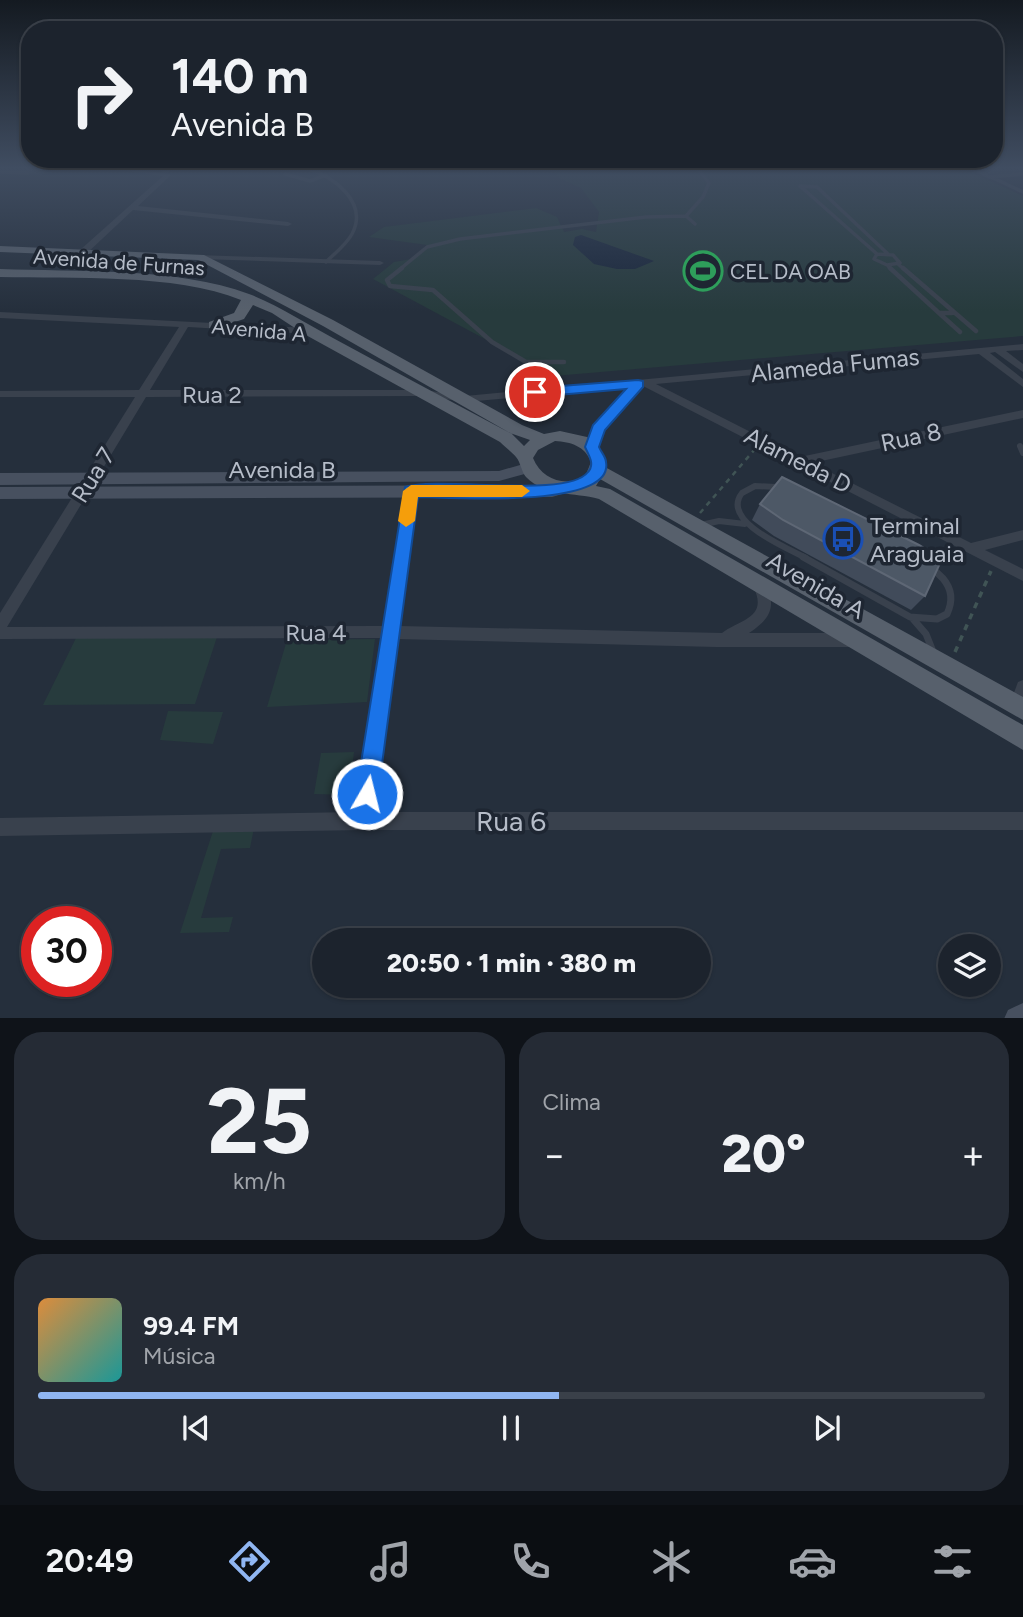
<!DOCTYPE html>
<html lang="pt">
<meta charset="utf-8">
<style>
:root{--surface:#1c232d;--page:#252b35;--text:#f1f3f6;--muted:#a0a4aa;--line:#3a4049;--accent:#90b6f2}
body{margin:0;font-family:Figtree,sans-serif;background:var(--page);color:var(--text);height:100vh;display:flex;flex-direction:column;font-size:26px;white-space:nowrap}
*{box-sizing:border-box;margin:0}
p{font-size:23px;color:var(--muted)}
.icon{flex:none;width:38px;height:38px;fill:none;stroke:currentColor;stroke-width:2;stroke-linecap:round;stroke-linejoin:round}
.map{position:relative;height:1018px;overflow:hidden}
.drawer{display:flex;flex-direction:column;gap:14px;padding:14px;background:#0f1319;flex:1}
.drawer>*{flex:none}
.hud{position:absolute;left:21px;top:21px;width:982px;height:147px;border-radius:28px;box-shadow:0 2px 5px #0004,0 0 0 2px var(--line);background:#1c232d;color:var(--text);overflow:hidden}
.buttons{position:absolute;left:938px;top:934px;display:grid;gap:14px}
.buttons a{display:grid;place-items:center;width:63px;height:63px;border-radius:50%;background:var(--surface);box-shadow:0 2px 5px #0004,0 0 0 2px var(--line);font-size:35px}
.speed{position:absolute;left:21px;top:906px;display:flex;gap:14px;font-size:35px;font-weight:700;text-align:center}
.speed>*{display:grid;place-content:center;width:91px;height:91px;border-radius:50%;background:var(--surface);box-shadow:0 2px 5px #0004,0 0 0 2px var(--line);line-height:1}
.speed .limit{border:10px solid #d22;background:#fff;color:#111}
.pin{position:absolute;display:grid;place-items:center;width:60px;height:60px;color:#fff;margin:-30px;border:4px solid #fff;border-radius:50%;box-shadow:0 2px 7px #0007}
.me{position:absolute;width:77px;margin:-38px;rotate:8deg;stroke-linejoin:round;filter:drop-shadow(0 0 5px #0008)}
.turn{display:flex;align-items:center;gap:24px;height:147px;padding:0 35px;font-size:32px}
.turn .icon{width:91px;height:91px;stroke-width:2.5}
.turn b{display:block;font-size:49px;line-height:60px}
.big{font-size:52px;font-weight:800;line-height:1.1}
.drawer .tile{flex:1;display:flex;flex-direction:column;justify-content:center;gap:10px;min-width:0;padding:0 24px;border-radius:28px;background:var(--page)}
.drawer .dial{align-items:center;gap:0}
.dial b{font-size:91px;line-height:1}
.song{display:flex;align-items:center;gap:21px}
.cover{width:84px;height:84px;border-radius:10px;background:linear-gradient(135deg,hsl(30 70% 55%),hsl(180 70% 35%))}
.played{height:7px;border-radius:4px;background:linear-gradient(90deg,var(--accent) 55%,var(--line) 55%)}
.keys{display:flex;justify-content:space-around;direction:ltr}
.heat{display:flex;justify-content:space-between;align-items:center;font-size:38px;direction:ltr}
.drawer .tiles{flex:1;display:grid;gap:14px;grid-template-columns:1fr 1fr}
.tile:last-child{grid-column:span 2}
.trip{position:absolute;left:312px;top:928px;width:399px;height:70px;border-radius:35px;background:var(--surface);box-shadow:0 2px 5px #0004,0 0 0 2px var(--line);font-weight:800;line-height:70px;text-align:center}
.menu{display:flex;height:112px;justify-content:space-around;align-items:center;background:#0b0e12;color:var(--muted)}
.menu .icon{width:49px;height:49px}
.menu .active{color:var(--accent)}
.menu b{font-size:32px;color:var(--text)}
.map>svg:first-child{display:block}
.green{fill:#273b3d}
.water{fill:#19263a}
.lines{fill:none;stroke-linecap:round;stroke-linejoin:round}
.path-far1{stroke:#405455;stroke-width:2.5;stroke-dasharray:5 5;stroke-linecap:butt}
.path{stroke:#405455;stroke-width:3.5;stroke-dasharray:6 6;stroke-linecap:butt}
.lane-far3{stroke:#39414d;stroke-width:3.5}
.lane-far2{stroke:#39414d;stroke-width:4.5}
.lane-far1{stroke:#39414d;stroke-width:6}
.lane{stroke:#39414d;stroke-width:7}
.street{fill:#39414d;fill-rule:evenodd}
.secondary{fill:#47505f;fill-rule:evenodd}
.primary{fill:#57606c;fill-rule:evenodd}
.wall{fill:#414b5a}
.building{fill:#4d5866;stroke:#5e6775;stroke-width:2}
.route{fill:#1a73e8;stroke:#114b97;stroke-width:2}
.slow{fill:#f59e0b}
.labels{text-anchor:middle;dominant-baseline:central;stroke-width:7;stroke-linejoin:round;paint-order:stroke}
.far-street-label{font-size:21px;fill:#b5bcc8;stroke:#1e2632}
.far-poi-label{font-size:21px;fill:#b5bcc8;stroke:#1e2632;text-anchor:start}
.street-label{font-size:24px;fill:#b5bcc8;stroke:#1e2632}
.poi-label{font-size:24px;fill:#b5bcc8;stroke:#1e2632;text-anchor:start}
.near-street-label{font-size:28px;fill:#b5bcc8;stroke:#1e2632}
</style>
<div class="map">
<svg width="1023" height="1019" viewBox="0 0 1023 1019">
<rect width="100%" height="100%" fill="#252f3c"/>
<path class="green" d="M552,168H962L1023,196V336L554,376L373,279L394,262L411,259L427,245L369,237L384,227L536,208L557,217L564,232L582,229L596,232L599,212L581,188L559,178Z
M217,637L195,704L43,705L76,638Z
M375,639L367,702L267,707L287,640Z
M168,711L223,712L213,744L160,740Z
M354,752L349,795L314,794L321,753Z
M254,828L250,848L221,849L201,918L233,917L229,932L180,933L213,831Z"/>
<path class="water" d="M581,235L654,261L635,269H617L594,264L573,245L575,237Z"/>
<g class="lines">
<path class="path-far1" d="M700,513L755,449"/>
<path class="path" d="M955,652L991,571"/>
<path class="lane-far3" d="M198,168H228
M306,168C333,176 369,202 352,234C346,245 335,253 326,262
M971,168L989,177L1023,174
M0,172L28,173
M163,173L172,168
M285,174L310,181L326,175
M991,177L1023,192
M800,186L817,187L888,254
M800,186L877,254
M695,224L686,216L703,197L709,183L697,168
M877,254L893,255L900,263L887,265L874,259Z
M899,265L905,270
M888,266L892,270
M399,270L427,247L460,239L646,217L686,216"/>
<path class="lane-far2" d="M402,268L387,280L390,286L433,290L492,342L526,362H564
M890,268L939,313H952
M903,268L976,331
M939,313L960,332"/>
<path class="lane-far1" d="M1020,446L1023,453
M701,525L719,521L745,524
M806,558C787,548 720,521 742,493L755,486L776,487L914,558"/>
<path class="lane" d="M803,557L910,617L937,619L947,614C961,584 934,568 911,557
M913,619L926,634L934,654"/>
<path class="street" d="M105,168H125L170,174V176L138,206L288,222L292,224L288,226L133,210L86,254H80V250L163,176Z
M197,255L380,261L384,263L380,265L200,259H197Z
M0,312L309,328L314,331L309,334L188,327L150,390H424L465,396L1023,344V350L1006,351L1023,364V372L995,352L990,353L1023,379V387L979,354L656,384L800,457L1023,410V418L812,463L971,543L1023,530V540L985,550L1023,569V581L643,386L603,429L598,448L592,452L586,448L594,425L630,387L465,402L424,396L146,397L7,627L384,626L405,491L411,487L417,491L399,626L722,633C741,619 769,618 753,586L755,582L760,580L765,582C777,606 771,619 749,633H853L858,635L860,640L858,645L853,647H716L397,639L373,812H1023V830H363L0,836V818L356,812L382,638L0,639V613L135,397H0V391L139,390L179,327L0,318Z
M1023,680V710L1017,714L1011,711L1009,706L1018,682Z"/>
<path class="secondary" d="M527,463L532,464L534,468L532,472L499,481L0,485V473L499,471Z
M564,482L572,488L569,492L552,497L0,499V487L552,485Z
M1023,1003V1019H1004L1008,1010Z"/>
<path class="primary" d="M0,246L204,255L333,320L522,425L544,434L560,431L587,437L598,445L607,462L605,467L1023,697V720L600,479L596,486L610,489L1023,725V750L599,499C574,492 546,497 526,477C521,471 521,463 516,457C512,452 505,447 500,442L304,334L272,313L253,305L244,319L214,329L209,328V322L234,313L241,300C174,273 73,279 0,277V269C76,272 177,267 249,294C278,305 305,323 333,338C392,370 452,402 512,434L524,446L530,440L510,433L323,326L198,260L0,252ZM555,441C571,442 585,446 591,462L585,477C565,487 542,480 533,458L538,450Z"/>
</g>
<path class="wall" d="M760,504L925,596L911,610L774,536L752,520Z"/>
<path class="building" d="M782,477L919,545L942,559L925,596L783,520L760,504Z"/>
<linearGradient id="sky" x2="0" y2="1"><stop stop-color="#141a21"/><stop offset="0.54" stop-color="#404d61"/><stop offset="1" stop-color="#404d61" stop-opacity="0"/></linearGradient>
<rect width="1023" height="311" fill="url(#sky)"/>
<path class="route" d="M638,380L643,381V387L605,430L599,447C601,452 606,457 606,462C615,510 447,497 418,497L378,794L375,802L367,805L359,802L356,794L405,487C441,476 567,499 588,472C595,464 589,456 585,447L593,425L626,389L535,397L529,392L535,388Z"/>
<path class="slow" d="M411,485H522L530,491L522,497H418L415,521L406,527L398,521L403,491Z"/>
<defs>
<g id="stadium-ring" transform="scale(2.0125)"><circle r="9.5" fill="#1e2632" stroke="#2e9e5b" stroke-width="1.5"/><path d="M0-5a6.5 5 0 1 0 0 10a6.5 5 0 1 0 0-10ZM-3.5-1.8h7v3.6h-7Z" fill="#2e9e5b"/></g>
<g id="bus-ring" transform="scale(2.0125)"><circle r="9.5" fill="#1e2632" stroke="#1a4fb4" stroke-width="1.5"/><path d="M-5-6H5V4H4V6H2V4H-2V6H-4V4H-5ZM-3.5-4V0h7V-4ZM-3.5 1.2v1.5H-2V1.2ZM2 1.2v1.5H3.5V1.2Z" fill="#1a4fb4"/></g>
</defs>
<g fill-rule="evenodd">
<use href="#stadium-ring" x="703" y="271"/>
<use href="#bus-ring" x="843" y="539"/>
</g>
<g class="labels">
<g class="far-street-label">
<text transform="translate(119 262) rotate(4)">Avenida de Furnas</text>
<text transform="translate(259 330) rotate(5)">Avenida A</text>
</g>
<g class="far-poi-label">
<text x="730" y="271">CEL DA OAB</text>
</g>
<g class="street-label">
<text transform="translate(835 365) rotate(-6)">Alameda Fumas</text>
<text x="212" y="394">Rua 2</text>
<text transform="translate(911 437) rotate(-12)">Rua 8</text>
<text transform="translate(798 460) rotate(27)">Alameda D</text>
<text x="282" y="469">Avenida B</text>
<text transform="translate(93 475) rotate(-58)">Rua 7</text>
<text transform="translate(816 585) rotate(30)">Avenida A</text>
<text x="316" y="632">Rua 4</text>
</g>
<g class="poi-label">
<text x="870" y="525">Terminal<tspan x="870" dy="28">Araguaia</tspan></text>
</g>
<g class="near-street-label">
<text x="511" y="821">Rua 6</text>
</g>
</g>
</svg>
<div class="buttons">
<a><svg class="icon" aria-label="layers" viewBox="0 0 24 24"><path d="M12 4l9 5-9 5-9-5zM3 14l9 5 9-5"/></svg></a>
</div>
<div class="speed"><div class="limit">30</div></div>
<div class="pin" style="left:535px;top:392px;background:#d93025"><svg class="icon" aria-label="arrive" viewBox="0 0 24 24"><path d="M6 21V4h12l-3 4 3 4H6"/></svg></div>
<svg class="me" style="left:367px;top:794px" viewBox="-20 -20 40 40"><circle r="17" fill="#1a73e8" stroke="#fff" stroke-width="3"/><path d="M0-11L8 9 0 5-8 9z" fill="#fff"/></svg>
<div class="trip">20:50 · 1 min · 380 m</div>
<div class="hud">
<div class="turn"><svg class="icon" aria-label="right" viewBox="0 0 24 24"><path d="M7 20v-9h11M14 6l5 5-5 5"/></svg><div><b>140 m</b>Avenida B</div></div>
</div>
</div>
<section class="drawer">
<div class="tiles">
<div class="tile dial"><b>25</b><p>km/h</p></div>
<div class="tile"><p>Clima</p>
<div class="heat"><a>−</a><b class="big">20°</b><a>+</a></div>
</div>
<div class="tile">
<div class="song"><i class="cover"></i><div><b>99.4 FM</b><p>Música</p></div></div>
<div class="played"></div>
<div class="keys"><svg class="icon" aria-label="previous" viewBox="0 0 24 24"><path d="M18 5L8 12l10 7zM5 5v14"/></svg><svg class="icon" aria-label="pause" viewBox="0 0 24 24"><path d="M8 5v14M16 5v14"/></svg><svg class="icon" aria-label="next" viewBox="0 0 24 24"><path d="M6 5l10 7-10 7zM19 5v14"/></svg></div>
</div>
</div>
</section>
<nav class="menu">
<b>20:49</b>
<svg class="icon active" aria-label="directions" viewBox="0 0 24 24"><path d="M12 3l9 9-9 9-9-9zM9 14v-3h6M13 9l2 2-2 2"/></svg>
<svg class="icon" aria-label="music" viewBox="0 0 24 24"><path d="M9 18V5l10-2v13"/><circle cx="6" cy="18" r="3"/><circle cx="16" cy="16" r="3"/></svg>
<svg class="icon" aria-label="phone" viewBox="0 0 24 24"><path d="M5 4h4l2 5-3 2q2 4 5 5l2-3 5 2v4C11 20 4 13 5 4z"/></svg>
<svg class="icon" aria-label="climate" viewBox="0 0 24 24"><path d="M12 3v18M4 7l16 10M4 17L20 7"/></svg>
<svg class="icon" aria-label="car" viewBox="0 0 24 24"><path d="M5 17H2v-5l4-1 3-4h7l3 4 3 1v5h-3M9 17h6M6 11h13"/><circle cx="7" cy="17" r="2"/><circle cx="17" cy="17" r="2"/></svg>
<svg class="icon" aria-label="filters" viewBox="0 0 24 24"><path d="M4 7h16M4 17h16"/><circle cx="9" cy="7" r="2"/><circle cx="15" cy="17" r="2"/></svg>
</nav>
